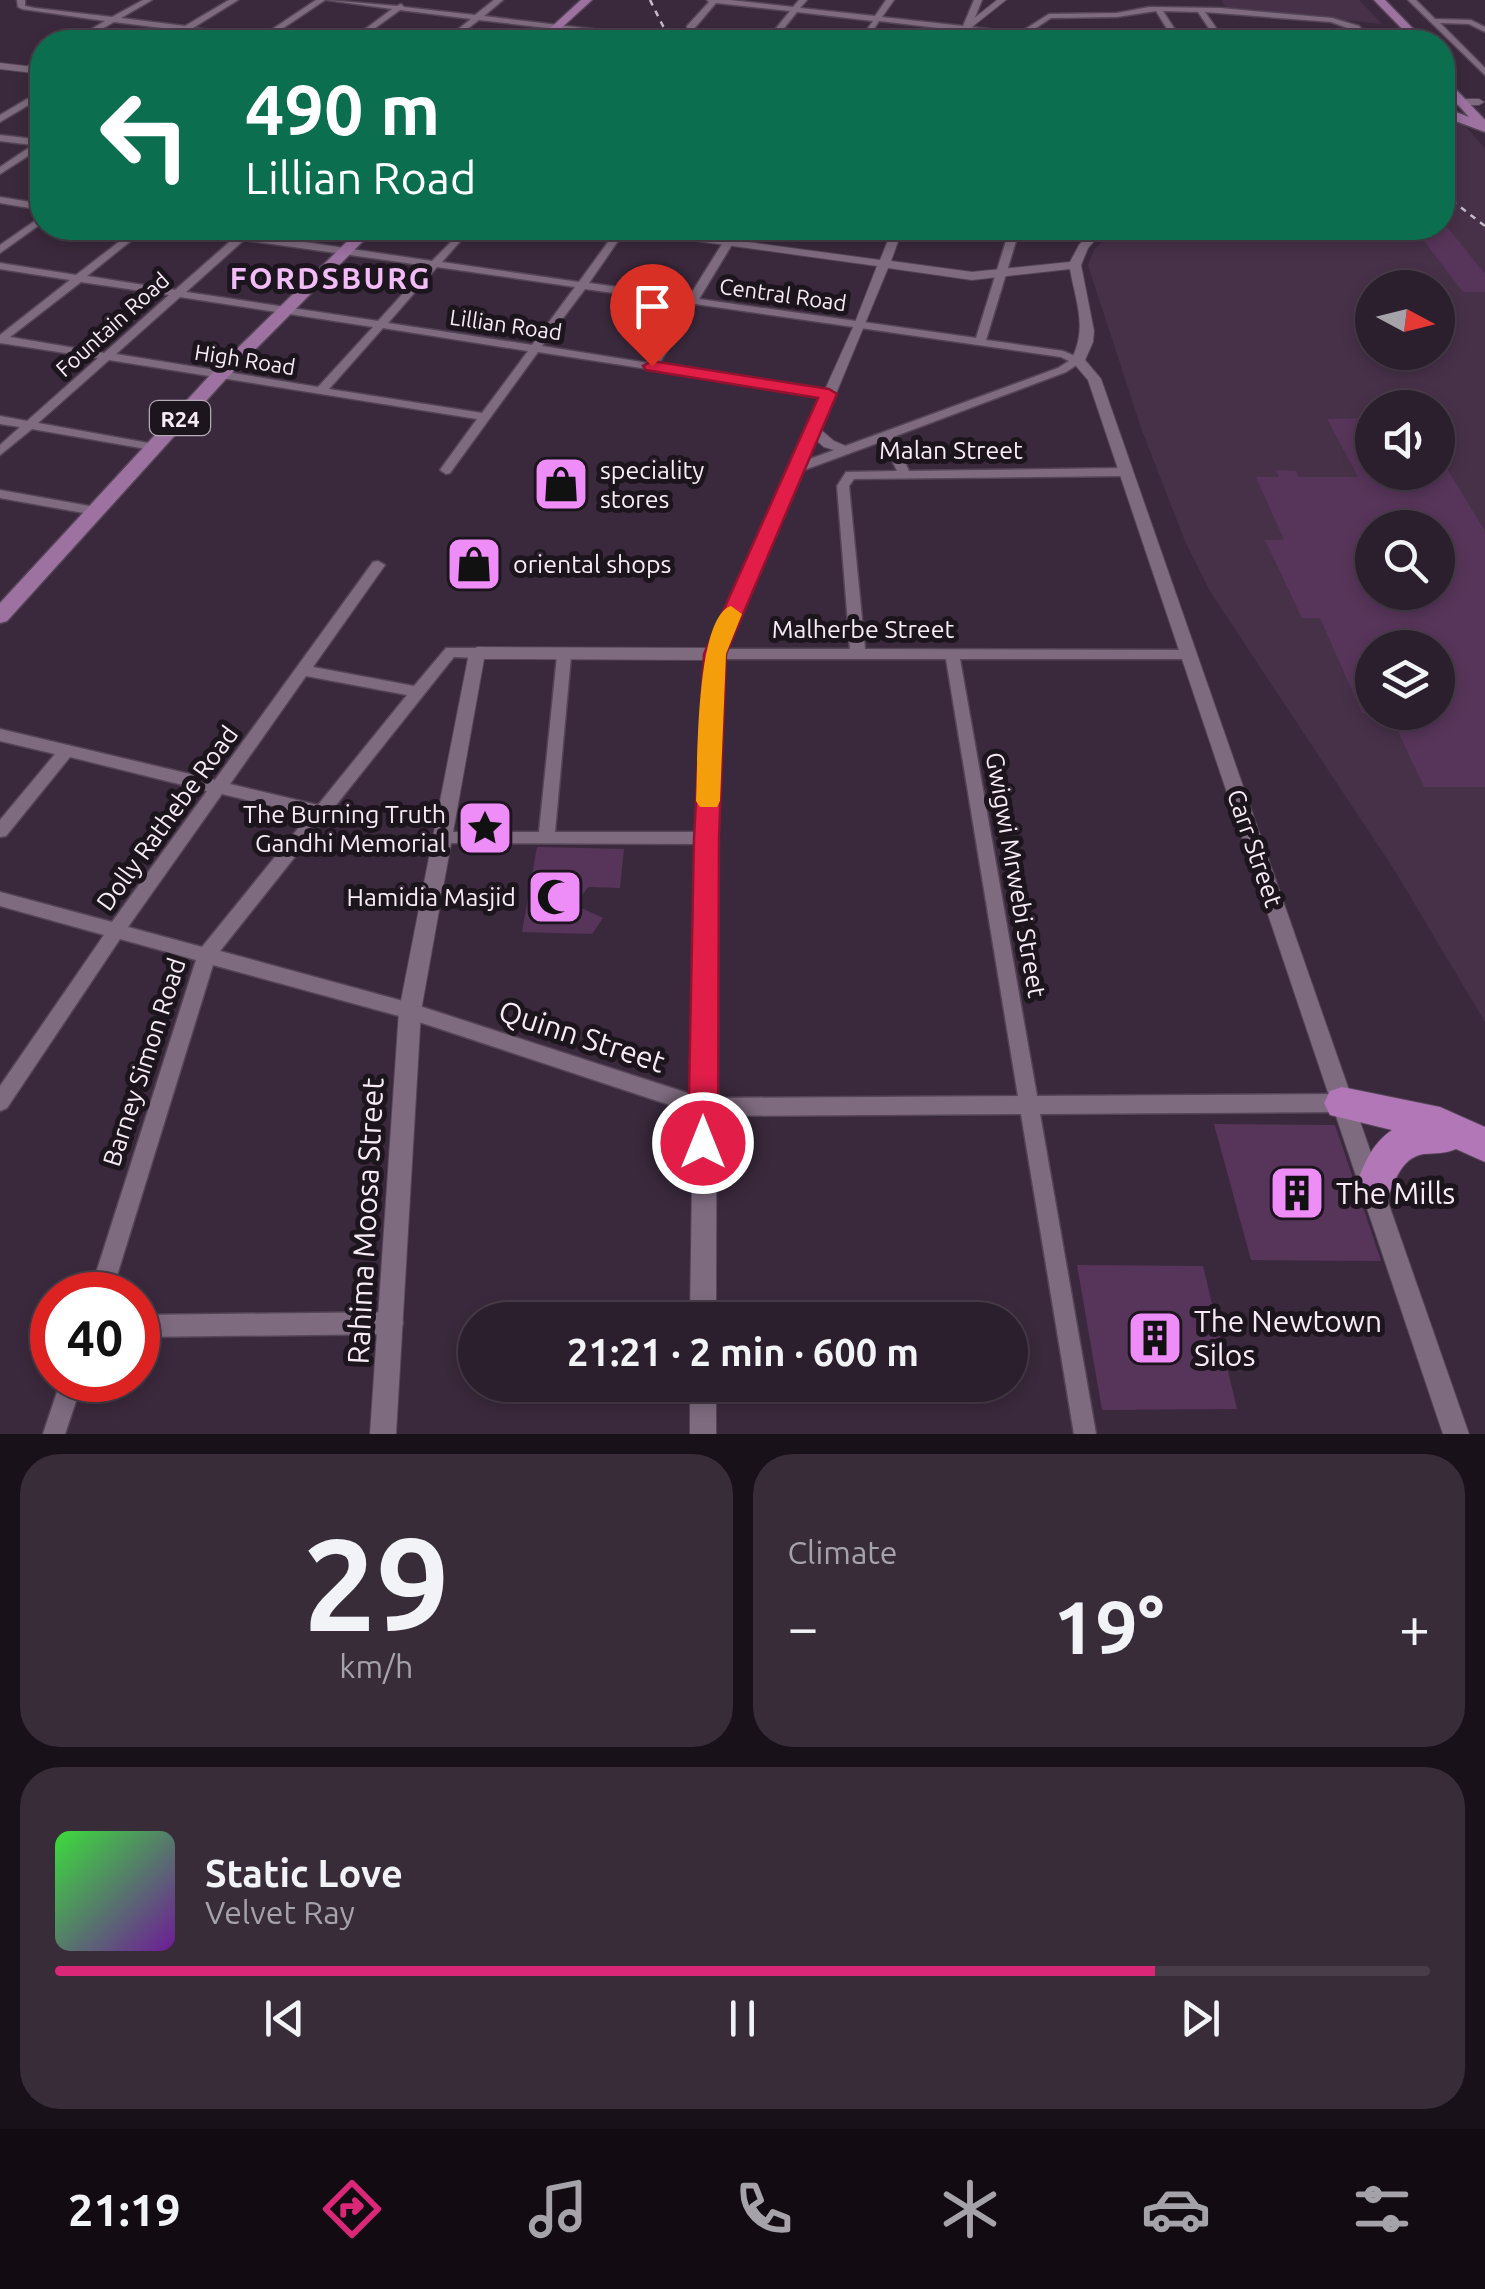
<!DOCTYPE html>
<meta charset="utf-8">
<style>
:root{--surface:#2c1f2d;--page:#382c39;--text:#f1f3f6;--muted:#a6a2aa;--line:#483d49;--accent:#db2777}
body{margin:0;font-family:Ubuntu,sans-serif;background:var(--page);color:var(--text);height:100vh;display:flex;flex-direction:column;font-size:38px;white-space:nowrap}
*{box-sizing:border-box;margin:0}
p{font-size:32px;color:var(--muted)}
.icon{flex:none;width:55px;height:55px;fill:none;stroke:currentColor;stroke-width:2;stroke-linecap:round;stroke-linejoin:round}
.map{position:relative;height:1434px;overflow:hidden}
.sheet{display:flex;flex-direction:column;gap:20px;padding:20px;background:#181119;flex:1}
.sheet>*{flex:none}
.guide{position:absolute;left:30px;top:30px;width:1425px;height:210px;border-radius:40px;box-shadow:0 5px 15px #0003,0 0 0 2px var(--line);background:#0b6e4f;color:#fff;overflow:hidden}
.needle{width:65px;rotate:97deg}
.tools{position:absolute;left:1355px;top:270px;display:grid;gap:20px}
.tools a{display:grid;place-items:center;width:100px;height:100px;border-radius:50%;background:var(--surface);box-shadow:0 5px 15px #0003,0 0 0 2px var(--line);font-size:50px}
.speed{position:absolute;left:30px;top:1272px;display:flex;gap:20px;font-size:50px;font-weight:700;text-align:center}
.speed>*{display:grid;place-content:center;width:130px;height:130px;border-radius:50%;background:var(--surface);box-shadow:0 5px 15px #0003,0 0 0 2px var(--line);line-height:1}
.speed .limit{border:15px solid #d22;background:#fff;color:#111}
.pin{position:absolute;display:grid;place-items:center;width:85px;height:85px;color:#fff;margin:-102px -42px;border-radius:50% 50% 50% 0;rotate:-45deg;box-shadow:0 0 10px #0007}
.pin .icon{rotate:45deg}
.me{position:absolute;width:110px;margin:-55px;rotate:0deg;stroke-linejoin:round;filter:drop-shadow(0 0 8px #0008)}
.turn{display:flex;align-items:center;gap:35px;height:210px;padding:0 50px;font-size:45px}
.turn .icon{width:130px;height:130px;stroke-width:2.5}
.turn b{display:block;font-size:70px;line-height:85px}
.big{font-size:75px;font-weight:700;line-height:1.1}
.sheet .tile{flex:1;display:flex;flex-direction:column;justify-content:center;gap:15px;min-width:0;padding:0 35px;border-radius:40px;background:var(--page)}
.sheet .dial{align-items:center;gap:0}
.dial b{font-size:130px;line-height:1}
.song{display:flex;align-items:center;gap:30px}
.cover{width:120px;height:120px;border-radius:15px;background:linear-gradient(135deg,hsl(120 70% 55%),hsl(280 70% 35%))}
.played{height:10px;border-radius:5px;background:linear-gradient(90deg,var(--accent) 80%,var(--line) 80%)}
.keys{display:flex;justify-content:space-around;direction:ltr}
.heat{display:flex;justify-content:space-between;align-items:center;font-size:55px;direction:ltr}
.sheet .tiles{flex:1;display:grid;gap:20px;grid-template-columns:1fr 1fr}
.tile:last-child{grid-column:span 2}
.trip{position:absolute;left:458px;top:1302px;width:570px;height:100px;border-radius:50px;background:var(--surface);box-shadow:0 5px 15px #0003,0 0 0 2px var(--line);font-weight:700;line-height:100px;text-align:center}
.tab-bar{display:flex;height:160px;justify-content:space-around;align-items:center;background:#120c12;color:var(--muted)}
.tab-bar .icon{width:70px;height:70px}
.tab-bar .on{color:var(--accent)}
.tab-bar b{font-size:45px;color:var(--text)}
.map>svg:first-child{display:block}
.built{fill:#473149;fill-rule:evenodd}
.building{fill:#57355a;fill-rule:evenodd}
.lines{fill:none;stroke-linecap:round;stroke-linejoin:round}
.minor-casing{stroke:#544556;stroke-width:3}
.tertiary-casing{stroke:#544556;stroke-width:2}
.primary-casing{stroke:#544556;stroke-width:3}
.motorway-casing{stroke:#544556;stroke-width:2}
.minor{fill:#7f6b80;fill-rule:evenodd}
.tertiary{fill:#7f6b80;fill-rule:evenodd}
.primary{fill:#9d72a1;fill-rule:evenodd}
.motorway{fill:#b177b7;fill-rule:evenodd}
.rail{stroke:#c7bbc9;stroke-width:2.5;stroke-dasharray:6 6;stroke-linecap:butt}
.route{fill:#e11d48;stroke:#92132f;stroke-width:2.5}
.slow{fill:#f59e0b}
.labels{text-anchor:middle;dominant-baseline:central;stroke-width:10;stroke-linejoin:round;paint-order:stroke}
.far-street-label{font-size:22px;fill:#f6ebf7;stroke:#1d151d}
.shield{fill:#1d151d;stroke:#b5abb6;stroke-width:2.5}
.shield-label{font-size:22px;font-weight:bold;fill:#f6ebf7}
.street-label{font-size:25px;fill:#f6ebf7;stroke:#1d151d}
.poi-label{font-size:25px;fill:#f6ebf7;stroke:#1d151d;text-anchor:start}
.far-district-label{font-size:30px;font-weight:bold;letter-spacing:2.5px;fill:#f2bcf7;stroke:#1d151d}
.near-street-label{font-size:30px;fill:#f6ebf7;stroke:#1d151d}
.near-poi-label{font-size:30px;fill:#f6ebf7;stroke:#1d151d;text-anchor:start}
</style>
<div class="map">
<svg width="1485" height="1434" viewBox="0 0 1485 1434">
<rect width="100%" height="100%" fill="#3a293c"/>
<path class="built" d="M1221,0H1359L1382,24L1227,9Z
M1443,114L1460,121L1485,148V1022L1395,871L1211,593L1185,541L1141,428L1088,265L1094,250L1116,228H1442ZM1372,288H1438V352H1372ZM1372,408H1438V472H1372ZM1372,528H1438V592H1372ZM1372,648H1438V712H1372Z"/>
<path class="building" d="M1414,228H1448L1485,274V292H1463Z
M1372,418V472H1438V454L1485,531V787H1424L1389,712H1438V648H1372V713H1362L1320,618H1302L1265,540H1284L1256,477H1279L1276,470L1296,471L1299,477H1358L1327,419ZM1372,528H1438V592H1372Z
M537,847L624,849L620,888L588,887L575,905L603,918L592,934L522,932Z
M1214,1124L1335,1125L1354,1181L1352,1190L1356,1203L1363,1207L1381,1261L1251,1260Z
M1077,1265L1203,1266L1237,1409L1102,1410Z"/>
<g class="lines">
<g class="minor-casing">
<path id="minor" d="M17,0H25V6L35,8L112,17L143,0H152L121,18L185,26L229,0H238L193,28L262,36L316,0H325L270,37L291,40L295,42H261L187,31L169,42H160L178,30L114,22L79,42H70L105,21L22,9L18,7Z
M327,0L397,6L401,4L404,7L475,15L494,0H503L484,16L625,33L641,37L640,42H632L633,39L625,37L479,20L450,42H442L471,19L400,10L356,42H348L392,9Z
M707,0H730L793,7L799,0H807L800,8L875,16L886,0H894L882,17L963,26L974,0H982L971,27L1019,33L1049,14L1117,13L1149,7L1220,8L1332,18L1359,26L1373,42H1365L1353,30L1331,22L1205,12L1226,42H1218L1198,12L1163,11L1183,42H1175L1156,11L1117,17L1051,18L1015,42H1007L1014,37L879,21L866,42H858L873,21L797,12L773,42H765L790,11L716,3L693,30H687V26L709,2Z
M1408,0H1416L1435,19L1471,20L1485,27V32L1469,24L1440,23L1485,68V75Z
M1267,36H1316L1320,38L1316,40H1264Z
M39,59H42V64L30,71L23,69Z
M42,97V102L32,103L0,122V115L27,99Z
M0,135L42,140V147L0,174V167L33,145L0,141Z
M0,197L42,204V210L0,203Z
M42,216V223L0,253V245Z
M137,228H147L87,276L175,290L234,238L184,231L179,228C199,227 233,237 248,228L253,231L250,234L432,261L459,234L464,237L442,262L579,282L616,231L608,228H627L589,283L689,297L732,228H742L699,299L976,338L1010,228H1020L986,340L1063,351L1084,360L1066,372L893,437L909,471L1125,468L1131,472L1125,476L854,479L849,486L865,649L1193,650L1195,654L1193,658L1188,659H960L1037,1096L1342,1094L1349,1097L1352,1103L1349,1109L1342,1112L1040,1114L1096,1434H1074L1021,1114L703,1116L410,1019L213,965L111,1295H89L196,960L120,939L7,1108L0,1111V1086L104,935L0,906V892L112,922L207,791L70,757L6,836L0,837V820L55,754L0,741V729L215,780L373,562L378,561L385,565L313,667L414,686L446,648H477L484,653L477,658L454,657L449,663L220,951L410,1003L703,1098L1018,1096L946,659H715L708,654L715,649H850L837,486L846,472L897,471L883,441L796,473H788V467L1058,368L1069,361L1061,357L695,304L659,364L829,391L835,394L829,397L538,352L450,473L446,474L440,470L477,419L109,360L38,423L154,444L160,448L158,451L32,429L0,455V445L20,427L0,424V416L27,421L98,358L0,343V335L70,280L0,269V263L76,275ZM244,240L428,266L378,321L186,292ZM437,267L575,287L532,345L388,323ZM81,282L169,295L104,353L10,337ZM585,289L686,303L648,363L542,346ZM180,297L373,327L318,387L116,354ZM383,328L528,351L482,413L329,389ZM306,676L407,695L318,805L230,784ZM222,794L309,815L202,947L128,927Z
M0,490L95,507L101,511L95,515L0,498Z
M564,651L571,656L555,832H707L713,833L715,838L713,843L707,844L438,843L436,838L438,833L444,832H539L557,656Z
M392,1312L400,1315L403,1323L400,1331L392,1334L138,1337V1315Z
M61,1380H83L65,1434H43Z"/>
</g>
<g class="tertiary-casing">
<path id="tertiary" d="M997,0H1006L953,42H944Z
M0,63L42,68V74L0,69Z
M1442,99H1479L1484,102L1479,105H1442Z
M618,228H645L880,260L893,228H903L891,261L972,272L1070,262L1079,245L1095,228H1106L1088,248L1081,265L1094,331L1093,342L1085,360L1101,379L1469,1434H1443L1088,380L1071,360C1088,328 1076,303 1070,269L972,280L888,268L821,430L834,441L855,450L848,454L824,447L816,440L723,654L717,838L716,1320H690L697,838L706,660L484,659L421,1011L396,1434H370L399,1011L469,653L477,647L709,648L854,325L877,266L624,231Z
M690,1385H716V1434H690Z"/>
</g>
<g class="primary-casing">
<path id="primary" d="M581,0H592L546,42H535Z
M1374,0H1385L1426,42H1415Z
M1442,75L1485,120V132L1442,116V107L1469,117L1442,87Z
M361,228H376L225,380L7,621L0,623V603L213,372Z"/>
</g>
<g class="motorway-casing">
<path id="motorway" d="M1342,1087L1440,1107L1485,1127V1162L1456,1149C1445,1154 1436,1153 1424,1154C1401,1157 1394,1183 1386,1202L1373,1207L1360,1202L1355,1189C1363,1166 1371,1144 1392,1130L1330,1115L1324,1103L1330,1091Z"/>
</g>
<use href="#minor" class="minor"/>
<use href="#tertiary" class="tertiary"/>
<use href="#primary" class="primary"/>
<use href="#motorway" class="motorway"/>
<path class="rail" d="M650,0L663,26L682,42
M1442,193L1485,226"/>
</g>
<path class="route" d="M652,361L829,389L837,394L726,654L719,838L718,1143L714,1153L703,1157L692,1153L688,1143L694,838L704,654L818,398L646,370L643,366Z"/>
<path class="slow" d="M731,606L742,614L726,654L720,801L717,807H700L696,801C698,766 695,617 731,606Z"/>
<defs>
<g id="shop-square" transform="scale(2.875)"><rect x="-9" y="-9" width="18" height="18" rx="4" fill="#ee8cf8" stroke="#1d151d"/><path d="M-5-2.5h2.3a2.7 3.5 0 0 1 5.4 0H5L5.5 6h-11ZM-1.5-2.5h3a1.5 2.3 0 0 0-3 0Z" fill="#111"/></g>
<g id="sight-square" transform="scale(2.875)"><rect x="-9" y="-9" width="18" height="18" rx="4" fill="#ee8cf8" stroke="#1d151d"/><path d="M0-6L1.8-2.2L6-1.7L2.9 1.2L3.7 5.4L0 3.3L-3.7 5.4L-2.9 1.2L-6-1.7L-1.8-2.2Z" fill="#111"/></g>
<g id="mosque-square" transform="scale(2.875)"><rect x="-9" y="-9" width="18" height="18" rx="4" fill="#ee8cf8" stroke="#1d151d"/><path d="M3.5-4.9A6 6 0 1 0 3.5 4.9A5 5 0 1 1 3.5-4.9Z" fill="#111"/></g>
<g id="building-square" transform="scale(2.875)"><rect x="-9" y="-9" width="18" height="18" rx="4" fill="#ee8cf8" stroke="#1d151d"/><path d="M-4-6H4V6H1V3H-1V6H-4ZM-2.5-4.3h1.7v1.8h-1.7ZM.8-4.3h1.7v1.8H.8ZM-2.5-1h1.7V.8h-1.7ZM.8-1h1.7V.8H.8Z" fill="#111"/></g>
</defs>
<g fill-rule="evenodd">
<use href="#shop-square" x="561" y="484"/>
<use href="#shop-square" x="474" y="564"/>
<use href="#sight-square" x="485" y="828"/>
<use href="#mosque-square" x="555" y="897"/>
<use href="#building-square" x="1297" y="1193"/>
<use href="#building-square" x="1155" y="1338"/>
</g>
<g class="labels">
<g class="far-street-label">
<text transform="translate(783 294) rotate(8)">Central Road</text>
<text transform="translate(112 324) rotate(-42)">Fountain Road</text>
<text transform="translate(506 324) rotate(8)">Lillian Road</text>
<text transform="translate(245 359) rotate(9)">High Road</text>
</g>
<rect class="shield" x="150" y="401" width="60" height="34" rx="8"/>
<g class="shield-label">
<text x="180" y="418">R24</text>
</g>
<g class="street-label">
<text x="951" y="450">Malan Street</text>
<text x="863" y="629">Malherbe Street</text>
<text transform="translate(167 818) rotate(-54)">Dolly Rathebe Road</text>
<text transform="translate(1255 848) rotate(71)">Carr Street</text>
<text transform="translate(1016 875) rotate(80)">Gwigwi Mrwebi Street</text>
<text transform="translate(144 1062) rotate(-72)">Barney Simon Road</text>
</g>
<g class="poi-label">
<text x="600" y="470">speciality<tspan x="600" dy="29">stores</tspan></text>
<text x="513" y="564">oriental shops</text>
<text x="446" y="814" text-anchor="end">The Burning Truth<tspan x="446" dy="29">Gandhi Memorial</tspan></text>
<text x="516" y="897" text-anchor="end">Hamidia Masjid</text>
</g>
<g class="far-district-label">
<text x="331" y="278">FORDSBURG</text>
</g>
<g class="near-street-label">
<text transform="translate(582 1036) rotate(18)">Quinn Street</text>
<text transform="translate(365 1221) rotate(-87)">Rahima Moosa Street</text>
</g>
<g class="near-poi-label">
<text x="1336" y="1193">The Mills</text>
<text x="1194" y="1321">The Newtown<tspan x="1194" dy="34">Silos</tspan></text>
</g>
</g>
</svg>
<div class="tools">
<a><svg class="needle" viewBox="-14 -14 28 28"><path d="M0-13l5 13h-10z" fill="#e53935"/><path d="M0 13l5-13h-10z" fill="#a6a2aa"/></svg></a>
<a><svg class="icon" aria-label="sound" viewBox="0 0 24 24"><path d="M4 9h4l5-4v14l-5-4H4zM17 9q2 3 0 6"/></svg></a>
<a><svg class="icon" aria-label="search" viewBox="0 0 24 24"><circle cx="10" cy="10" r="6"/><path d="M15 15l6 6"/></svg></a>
<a><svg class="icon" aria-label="layers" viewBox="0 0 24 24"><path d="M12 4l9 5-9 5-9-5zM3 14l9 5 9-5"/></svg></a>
</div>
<div class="speed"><div class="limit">40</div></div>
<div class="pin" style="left:652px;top:366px;background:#d93025"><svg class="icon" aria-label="arrive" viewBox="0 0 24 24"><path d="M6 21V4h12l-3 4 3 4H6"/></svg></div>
<svg class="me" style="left:703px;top:1143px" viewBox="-20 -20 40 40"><circle r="17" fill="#e11d48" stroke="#fff" stroke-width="3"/><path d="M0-11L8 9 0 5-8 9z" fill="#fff"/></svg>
<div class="trip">21:21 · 2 min · 600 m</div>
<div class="guide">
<div class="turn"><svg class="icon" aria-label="left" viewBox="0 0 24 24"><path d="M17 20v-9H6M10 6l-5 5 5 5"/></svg><div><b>490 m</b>Lillian Road</div></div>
</div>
</div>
<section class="sheet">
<div class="tiles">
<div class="tile dial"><b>29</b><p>km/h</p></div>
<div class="tile"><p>Climate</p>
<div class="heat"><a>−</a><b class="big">19°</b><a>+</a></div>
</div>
<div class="tile">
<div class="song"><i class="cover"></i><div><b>Static Love</b><p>Velvet Ray</p></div></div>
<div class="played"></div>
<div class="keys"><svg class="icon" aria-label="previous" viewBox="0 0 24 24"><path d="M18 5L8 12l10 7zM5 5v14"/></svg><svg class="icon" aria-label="pause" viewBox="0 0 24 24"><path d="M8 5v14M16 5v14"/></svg><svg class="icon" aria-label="next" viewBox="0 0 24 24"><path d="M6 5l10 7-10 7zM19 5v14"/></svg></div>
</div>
</div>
</section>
<nav class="tab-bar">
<b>21:19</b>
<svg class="icon on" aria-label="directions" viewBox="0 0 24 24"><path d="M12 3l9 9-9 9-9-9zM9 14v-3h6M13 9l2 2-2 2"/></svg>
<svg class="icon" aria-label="music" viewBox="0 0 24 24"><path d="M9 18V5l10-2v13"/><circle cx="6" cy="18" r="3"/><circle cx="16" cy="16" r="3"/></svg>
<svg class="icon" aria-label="phone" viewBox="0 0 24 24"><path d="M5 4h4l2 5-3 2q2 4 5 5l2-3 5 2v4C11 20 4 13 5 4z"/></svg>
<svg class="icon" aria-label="climate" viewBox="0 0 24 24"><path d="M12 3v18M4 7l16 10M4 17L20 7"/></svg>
<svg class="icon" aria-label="car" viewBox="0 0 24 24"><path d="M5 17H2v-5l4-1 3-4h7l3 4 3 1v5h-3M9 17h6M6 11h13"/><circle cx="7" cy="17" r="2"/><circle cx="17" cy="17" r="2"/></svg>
<svg class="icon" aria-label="filters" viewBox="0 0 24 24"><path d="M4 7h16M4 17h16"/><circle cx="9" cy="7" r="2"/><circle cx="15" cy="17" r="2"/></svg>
</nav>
